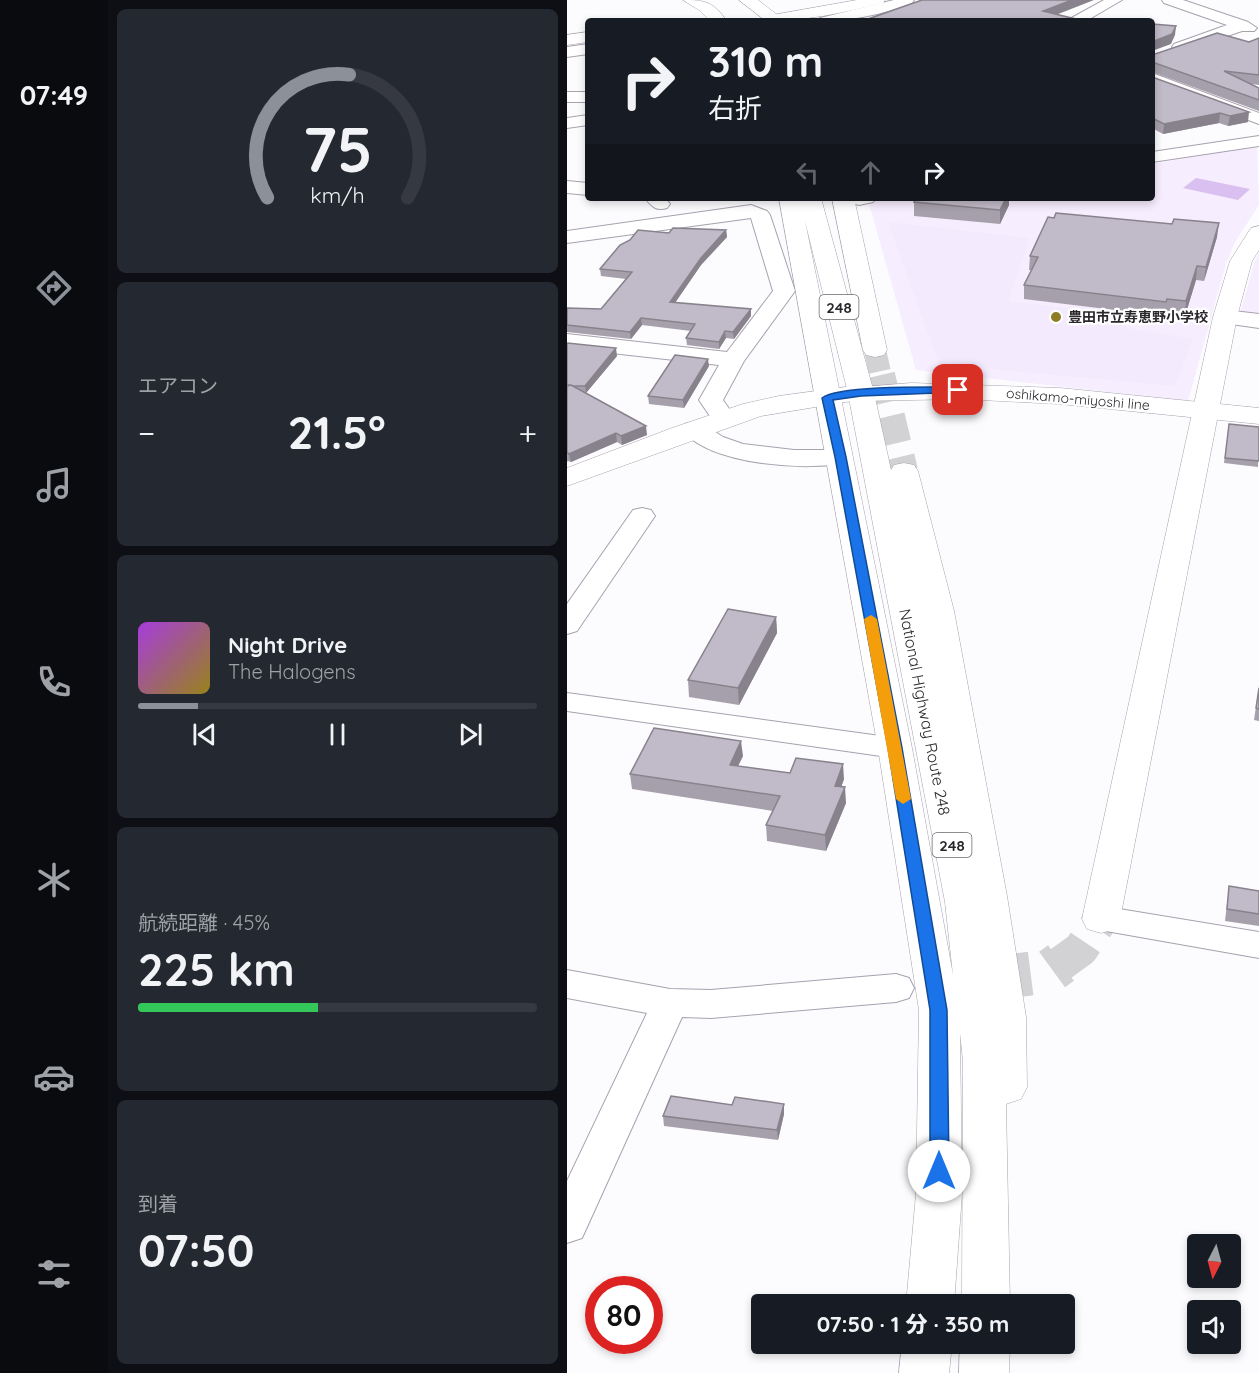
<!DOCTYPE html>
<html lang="ja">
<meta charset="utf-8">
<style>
:root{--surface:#171b24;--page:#242831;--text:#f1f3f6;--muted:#9ea1a6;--line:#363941;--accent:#8c9099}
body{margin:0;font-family:Quicksand,"Noto Sans JP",sans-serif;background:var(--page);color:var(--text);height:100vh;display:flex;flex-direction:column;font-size:22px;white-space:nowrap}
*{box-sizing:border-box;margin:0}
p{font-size:20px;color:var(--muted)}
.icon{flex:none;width:33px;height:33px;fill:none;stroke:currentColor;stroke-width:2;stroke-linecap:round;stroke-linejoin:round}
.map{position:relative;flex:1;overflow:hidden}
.drawer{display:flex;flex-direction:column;gap:9px;padding:9px;background:#0d0f14;width:459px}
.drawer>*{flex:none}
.guide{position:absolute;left:18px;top:18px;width:570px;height:183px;border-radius:6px;box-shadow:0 3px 9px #0003;background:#171b24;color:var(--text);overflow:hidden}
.needle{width:39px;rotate:186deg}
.buttons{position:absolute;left:620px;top:1234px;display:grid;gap:12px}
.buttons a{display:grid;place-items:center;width:54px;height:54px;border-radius:6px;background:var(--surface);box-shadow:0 3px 9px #0003;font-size:30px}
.speed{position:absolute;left:18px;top:1276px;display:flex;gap:12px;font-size:30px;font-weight:700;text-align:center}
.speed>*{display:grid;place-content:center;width:78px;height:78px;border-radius:50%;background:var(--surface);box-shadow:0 3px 9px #0003;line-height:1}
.speed .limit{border:9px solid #d22;background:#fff;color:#111}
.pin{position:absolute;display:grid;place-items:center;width:51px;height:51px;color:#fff;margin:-26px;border-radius:12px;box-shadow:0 3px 9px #0006}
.me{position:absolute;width:66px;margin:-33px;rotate:0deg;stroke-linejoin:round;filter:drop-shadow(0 0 4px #0008)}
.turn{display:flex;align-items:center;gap:21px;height:126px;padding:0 24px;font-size:27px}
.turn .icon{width:78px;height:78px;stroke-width:2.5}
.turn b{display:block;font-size:42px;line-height:51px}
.lanes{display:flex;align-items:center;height:57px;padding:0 24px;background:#0003;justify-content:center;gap:30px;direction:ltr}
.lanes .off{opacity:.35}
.big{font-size:45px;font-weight:800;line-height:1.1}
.drawer .widget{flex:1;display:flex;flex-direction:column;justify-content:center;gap:9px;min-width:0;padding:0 21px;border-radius:9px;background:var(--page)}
.drawer .dial{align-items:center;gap:0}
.dial svg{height:156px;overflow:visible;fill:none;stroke:var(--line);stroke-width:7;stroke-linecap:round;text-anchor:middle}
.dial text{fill:var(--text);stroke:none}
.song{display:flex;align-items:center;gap:18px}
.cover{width:72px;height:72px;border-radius:9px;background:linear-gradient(135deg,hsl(280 70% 55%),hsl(50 70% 35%))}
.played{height:6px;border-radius:3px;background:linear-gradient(90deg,var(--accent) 15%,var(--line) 15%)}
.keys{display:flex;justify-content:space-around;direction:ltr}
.heat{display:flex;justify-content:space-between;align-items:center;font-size:33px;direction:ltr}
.charge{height:9px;border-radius:4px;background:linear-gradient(90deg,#34c759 45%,var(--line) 0)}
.trip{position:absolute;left:184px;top:1294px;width:324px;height:60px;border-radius:6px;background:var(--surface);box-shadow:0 3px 9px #0003;font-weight:800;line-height:60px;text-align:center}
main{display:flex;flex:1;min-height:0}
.tab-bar{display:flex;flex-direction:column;width:108px;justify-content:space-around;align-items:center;background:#090b0e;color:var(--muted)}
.tab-bar .icon{width:42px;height:42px}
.tab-bar .selected{color:var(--accent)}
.tab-bar b{font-size:27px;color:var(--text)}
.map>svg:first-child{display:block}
.built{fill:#f6edfe}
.green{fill:#f3eafd}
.water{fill:#d9c0f0}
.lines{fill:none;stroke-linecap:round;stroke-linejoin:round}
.tertiary-tunnel-far1{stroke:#d2d1d4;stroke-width:35;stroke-dasharray:35 18;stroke-linecap:butt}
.tertiary-tunnel{stroke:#d2d1d4;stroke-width:44;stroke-dasharray:44 22;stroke-linecap:butt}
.trunk-tunnel-far1{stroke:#d2d1d4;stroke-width:22;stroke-dasharray:22 11;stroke-linecap:butt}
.trunk-tunnel{stroke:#d2d1d4;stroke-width:28;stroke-dasharray:28 14;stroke-linecap:butt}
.minor-casing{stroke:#a8a1ae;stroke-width:2}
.tertiary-casing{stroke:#a8a1ae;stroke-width:1}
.secondary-casing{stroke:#a8a1ae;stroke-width:1}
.trunk-casing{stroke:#a8a1ae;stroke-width:1}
.motorway-casing{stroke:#a8a1ae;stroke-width:1}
.minor{fill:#fff;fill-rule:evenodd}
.tertiary{fill:#fff;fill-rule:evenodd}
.secondary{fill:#fff;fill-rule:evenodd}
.trunk{fill:#fff;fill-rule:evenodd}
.motorway{fill:#fff;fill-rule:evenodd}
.wall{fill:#a6a0ac}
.shaded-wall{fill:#87828c}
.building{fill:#c1bac8;stroke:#87828c;stroke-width:1.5}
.route{fill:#1a73e8;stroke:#114b97;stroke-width:1.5}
.slow{fill:#f59e0b}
.poi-dot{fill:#8e7d24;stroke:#fff;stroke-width:2}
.labels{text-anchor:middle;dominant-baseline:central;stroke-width:4.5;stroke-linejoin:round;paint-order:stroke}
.far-poi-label{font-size:14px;font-weight:bold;fill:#2b282d;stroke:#fff;text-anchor:start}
.far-street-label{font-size:14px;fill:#2b282d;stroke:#fff}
.shield{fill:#fff;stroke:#6b686c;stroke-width:1.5}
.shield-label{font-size:15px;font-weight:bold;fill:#2b282d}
.street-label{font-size:16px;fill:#2b282d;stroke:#fff}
</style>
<main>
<nav class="tab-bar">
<b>07:49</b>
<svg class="icon selected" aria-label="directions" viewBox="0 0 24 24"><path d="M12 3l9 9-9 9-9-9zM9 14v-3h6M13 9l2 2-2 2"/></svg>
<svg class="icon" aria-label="music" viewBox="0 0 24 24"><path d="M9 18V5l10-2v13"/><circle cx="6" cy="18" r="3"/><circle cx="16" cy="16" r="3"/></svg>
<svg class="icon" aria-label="phone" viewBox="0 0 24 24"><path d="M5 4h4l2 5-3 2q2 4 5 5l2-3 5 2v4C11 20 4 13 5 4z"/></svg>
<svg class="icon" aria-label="climate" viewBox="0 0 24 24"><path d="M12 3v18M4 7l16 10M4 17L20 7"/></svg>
<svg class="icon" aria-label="car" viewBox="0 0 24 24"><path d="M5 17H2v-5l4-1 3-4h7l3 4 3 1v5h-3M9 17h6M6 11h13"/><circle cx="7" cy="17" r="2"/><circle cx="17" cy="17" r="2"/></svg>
<svg class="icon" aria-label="filters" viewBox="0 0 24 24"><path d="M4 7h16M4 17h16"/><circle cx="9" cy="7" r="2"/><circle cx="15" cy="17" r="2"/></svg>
</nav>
<section class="drawer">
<div class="widget dial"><svg viewBox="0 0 100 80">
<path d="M14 69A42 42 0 1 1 86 69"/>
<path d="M14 69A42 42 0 0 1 56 6" stroke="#8c9099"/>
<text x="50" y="56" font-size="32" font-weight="700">75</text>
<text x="50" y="72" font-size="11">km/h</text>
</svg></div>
<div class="widget"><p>エアコン</p>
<div class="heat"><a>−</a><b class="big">21.5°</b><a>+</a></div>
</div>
<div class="widget">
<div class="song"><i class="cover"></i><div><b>Night Drive</b><p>The Halogens</p></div></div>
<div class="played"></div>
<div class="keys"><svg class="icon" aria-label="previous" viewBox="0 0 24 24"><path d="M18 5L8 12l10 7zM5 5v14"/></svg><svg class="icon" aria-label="pause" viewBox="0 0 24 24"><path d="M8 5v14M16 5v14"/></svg><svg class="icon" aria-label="next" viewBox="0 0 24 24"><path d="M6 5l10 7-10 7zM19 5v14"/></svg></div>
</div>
<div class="widget"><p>航続距離 · 45%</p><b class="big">225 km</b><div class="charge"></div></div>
<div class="widget"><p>到着</p><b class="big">07:50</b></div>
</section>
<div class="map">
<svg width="692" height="1373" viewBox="0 0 692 1373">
<rect width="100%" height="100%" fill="#fcfbfe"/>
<path class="built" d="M690,146L692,205L668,242L659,264L621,401L349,370L301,200L318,198H585V164Z
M692,253V320L673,313L688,261Z"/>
<path class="green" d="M321,222L463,238L441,301L548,314L560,328L626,339L608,386L372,364Z"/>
<path class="water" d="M629,178L683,189L671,200L616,188Z"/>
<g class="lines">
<path class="tertiary-tunnel-far1" d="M492,965L514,949L534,919"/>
<path class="tertiary-tunnel" d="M420,979L483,971L494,963"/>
<path class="trunk-tunnel-far1" d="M308,350L314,377"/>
<path class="trunk-tunnel" d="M314,375L337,471"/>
<g class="minor-casing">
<path id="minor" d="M327,0H347L345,3C314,15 284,21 250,21L253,18Z
M537,0H555L519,21H499Z
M595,0H616L681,22L690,28L687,31H675L619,50H607L605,47L607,44L660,25L597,3Z
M21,44V54L0,57V47Z
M585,73L692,113V124L585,84Z
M0,92H21V102H0Z
M21,115V125L0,128V118Z
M692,136V146L585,162V152Z
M0,181L21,183V195L0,193Z
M78,198H98L103,204L100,208C89,211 85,207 78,198Z
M283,198H309L306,202L292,205L285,203Z
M184,205L200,211L203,215L228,291L177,361L156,400L170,420L167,425L158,427L149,425L132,400L152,365L0,348V334L160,352L206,291L184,218L0,243V231Z
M658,310L692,314V328L650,322L647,317L650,312Z
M127,422L136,424L156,437L176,444L227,450H273L282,452L285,457L282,462C243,472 139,465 115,429L118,424Z
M75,508L84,510L88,516L10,631L0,634V604L66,510Z
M0,693L328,738L339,741L344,748L339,755L328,758L0,711Z
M534,906L692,932V958L522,928L516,919L522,910Z
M0,970L103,989L144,990L329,974L342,978L347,988L342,998L329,1002L144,1018L115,1017L15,1238L0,1243V1181L80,1013L0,998Z"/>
</g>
<g class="tertiary-casing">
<path id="tertiary" d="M290,0H318L316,3C272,14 237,21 192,21L200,16Z
M692,226V250L685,261L670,317L553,919L548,929L534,933L520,929L515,919L646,317L663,261L684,228Z
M294,385L303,388L307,393L303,398L194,416L0,486V468L105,428L176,404L212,396Z"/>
</g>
<g class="secondary-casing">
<path id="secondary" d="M344,383L493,388L692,408V424L493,404L394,399L294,401L285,398L281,393L285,388Z"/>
</g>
<g class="trunk-casing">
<path id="trunk" d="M116,0C139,0 146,2 160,21H143L132,10Z
M172,0H191L218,21H199Z
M212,198H254L307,393L324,470L327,465L337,463L347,465L351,471L387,611L440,896L459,1017L460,1087L454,1099L439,1104L443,1305H395L396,1061L393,1033L395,1194L387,1305H339L349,1194L352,1010L311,748ZM238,221L281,393L378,902L386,975L345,748Z
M265,198H287L320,350L317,355L308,357L299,355L296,350Z
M335,1344H385L382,1373H332Z
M393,1344H443L442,1373H392Z"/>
</g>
<g class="motorway-casing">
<path id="motorway" d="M21,32V42L0,45V35Z"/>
</g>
<use href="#minor" class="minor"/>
<use href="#tertiary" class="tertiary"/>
<use href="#secondary" class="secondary"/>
<use href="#trunk" class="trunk"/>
<use href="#motorway" class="motorway"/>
</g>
<path class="wall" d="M692,38V85L684,84L692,88V111L585,72V55L682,42Z
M585,76L681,122L661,126L652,123L596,134L585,128Z
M349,198H442V205L433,224L347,216V202Z
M487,218L650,237L637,281L629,280L618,316L598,313L597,316L457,299V285L465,270H462L463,256Z
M159,230L160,237L134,265L108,303L184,309V316L167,339L159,338L152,349L120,345L119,338L124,331L75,325L64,339L0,332V308L34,309L59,279L34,276L33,269L102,233Z
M0,343L50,356L19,393L80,435L55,445L50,442L4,462L1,461L0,462Z
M142,366L117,408L82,404L81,396Z
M662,424L692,427L691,467L657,463Z
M209,617L210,633L172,705L122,697L121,680Z
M692,686V721L687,720Z
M176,756L171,766L223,773L277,779L274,787L279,803L259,851L200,841L199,825L206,811L65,789L63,774Z
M662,886L692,891V926L658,921Z
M217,1104V1114L211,1140L97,1126L96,1116L165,1105Z"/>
<path class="shaded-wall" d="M505,0H527L476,20V11Z
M609,26L608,35L604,44L585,51V42Z
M682,112L681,122L661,126L663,116Z
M653,113L652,123L596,134L597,124Z
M439,198H442V205L433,224V210Z
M652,223L650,237L637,281L639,267Z
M159,230L160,237L134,265L103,310V302L134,258Z
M630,266L629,280L618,316L619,301Z
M184,309V316L167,339L166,332Z
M74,318L75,325L64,339L63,332Z
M158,331L159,338L152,349V342Z
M49,348L50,356L19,393L18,386Z
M141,359L142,366L117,408L116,400Z
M79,426L80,435L55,445L54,436Z
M49,433L50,442L4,462L2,454Z
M209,617L210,633L172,705L171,688Z
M174,741L176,756L164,780L163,765Z
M276,764L277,779L269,802L268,786Z
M278,787L279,803L259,851L258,835Z
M217,1104V1114L211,1140L210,1130Z"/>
<path class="building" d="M355,0H505L476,11L517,21H309L301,19Z
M585,24L609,26L605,34L585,42Z
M650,33L682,42L692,38V75L657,71L692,88V100L585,62V55Z
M585,76V77L682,112L663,116L653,113L597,124L585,118Z
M349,198H439L433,210L347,202Z
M489,213L605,224L607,219L652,223L639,267L630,266L619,301L600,299L599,302L457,285L471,257L463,256L481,217L487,218Z
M106,228L159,230L134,258L103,302L184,309L166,332L158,331L152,342L119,338L128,324L74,318L63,332L0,325V308L34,309L65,272L33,269L53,245L63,240L71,230L102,233Z
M0,343L49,348L18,386H6L4,385H0Z
M108,355L141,359L116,400L81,396Z
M4,385L79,426L54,436L49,433L2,454L0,452V386Z
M662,424L692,427V461L658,458Z
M161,609L209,617L171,688L121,680Z
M692,688V709L689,708Z
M87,728L174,741L163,765L223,773L229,758L276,764L268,786L278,787L258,835L199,825L213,796L63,774Z
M662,886L692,891V914L660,909Z
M104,1096L165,1105L168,1097L217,1104L210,1130L96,1116Z"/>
<path class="route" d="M391,387L397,390L395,392L294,396L266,400L279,457L335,748L380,1010L382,1171L379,1176L372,1179L366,1176L363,1171V1010L321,748L268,457L255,398C272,385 365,387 391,387Z"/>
<path class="slow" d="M304,615L310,619L344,799L336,804L329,799L297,619Z"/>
<circle class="poi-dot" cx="489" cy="317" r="6"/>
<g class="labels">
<g class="far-poi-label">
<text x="501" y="317">豊田市立寿恵野小学校</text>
</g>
<g class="far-street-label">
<text transform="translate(511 399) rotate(5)">oshikamo-miyoshi line</text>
</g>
<g class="shield">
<rect x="252.5" y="295" width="39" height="24" rx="4.5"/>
<rect x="365.5" y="833" width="39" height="24" rx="4.5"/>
</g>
<g class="shield-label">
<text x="272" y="307">248</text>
<text x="385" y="845">248</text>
</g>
<g class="street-label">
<text transform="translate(358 712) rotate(79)">National Highway Route 248</text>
</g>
</g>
</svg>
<div class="buttons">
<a><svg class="needle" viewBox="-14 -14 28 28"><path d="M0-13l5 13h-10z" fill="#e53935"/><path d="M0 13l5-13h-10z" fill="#9ea1a6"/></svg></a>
<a><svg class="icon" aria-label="sound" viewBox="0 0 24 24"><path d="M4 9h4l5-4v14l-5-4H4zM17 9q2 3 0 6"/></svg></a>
</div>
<div class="speed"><div class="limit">80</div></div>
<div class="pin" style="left:391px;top:390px;background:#d93025"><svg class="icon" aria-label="arrive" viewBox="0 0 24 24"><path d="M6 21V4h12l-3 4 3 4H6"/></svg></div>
<svg class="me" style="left:372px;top:1171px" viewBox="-20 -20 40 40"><circle r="19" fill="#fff"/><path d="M0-13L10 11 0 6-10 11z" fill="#1a73e8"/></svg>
<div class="trip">07:50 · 1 分 · 350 m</div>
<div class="guide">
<div class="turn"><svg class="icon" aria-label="right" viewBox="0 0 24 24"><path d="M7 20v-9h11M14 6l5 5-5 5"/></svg><div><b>310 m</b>右折</div></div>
<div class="lanes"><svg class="icon off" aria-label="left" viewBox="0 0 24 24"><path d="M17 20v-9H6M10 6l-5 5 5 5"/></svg><svg class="icon off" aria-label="ahead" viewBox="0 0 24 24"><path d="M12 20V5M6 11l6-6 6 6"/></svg><svg class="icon" aria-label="right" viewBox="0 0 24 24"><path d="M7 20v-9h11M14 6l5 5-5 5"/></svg></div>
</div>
</div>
</main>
